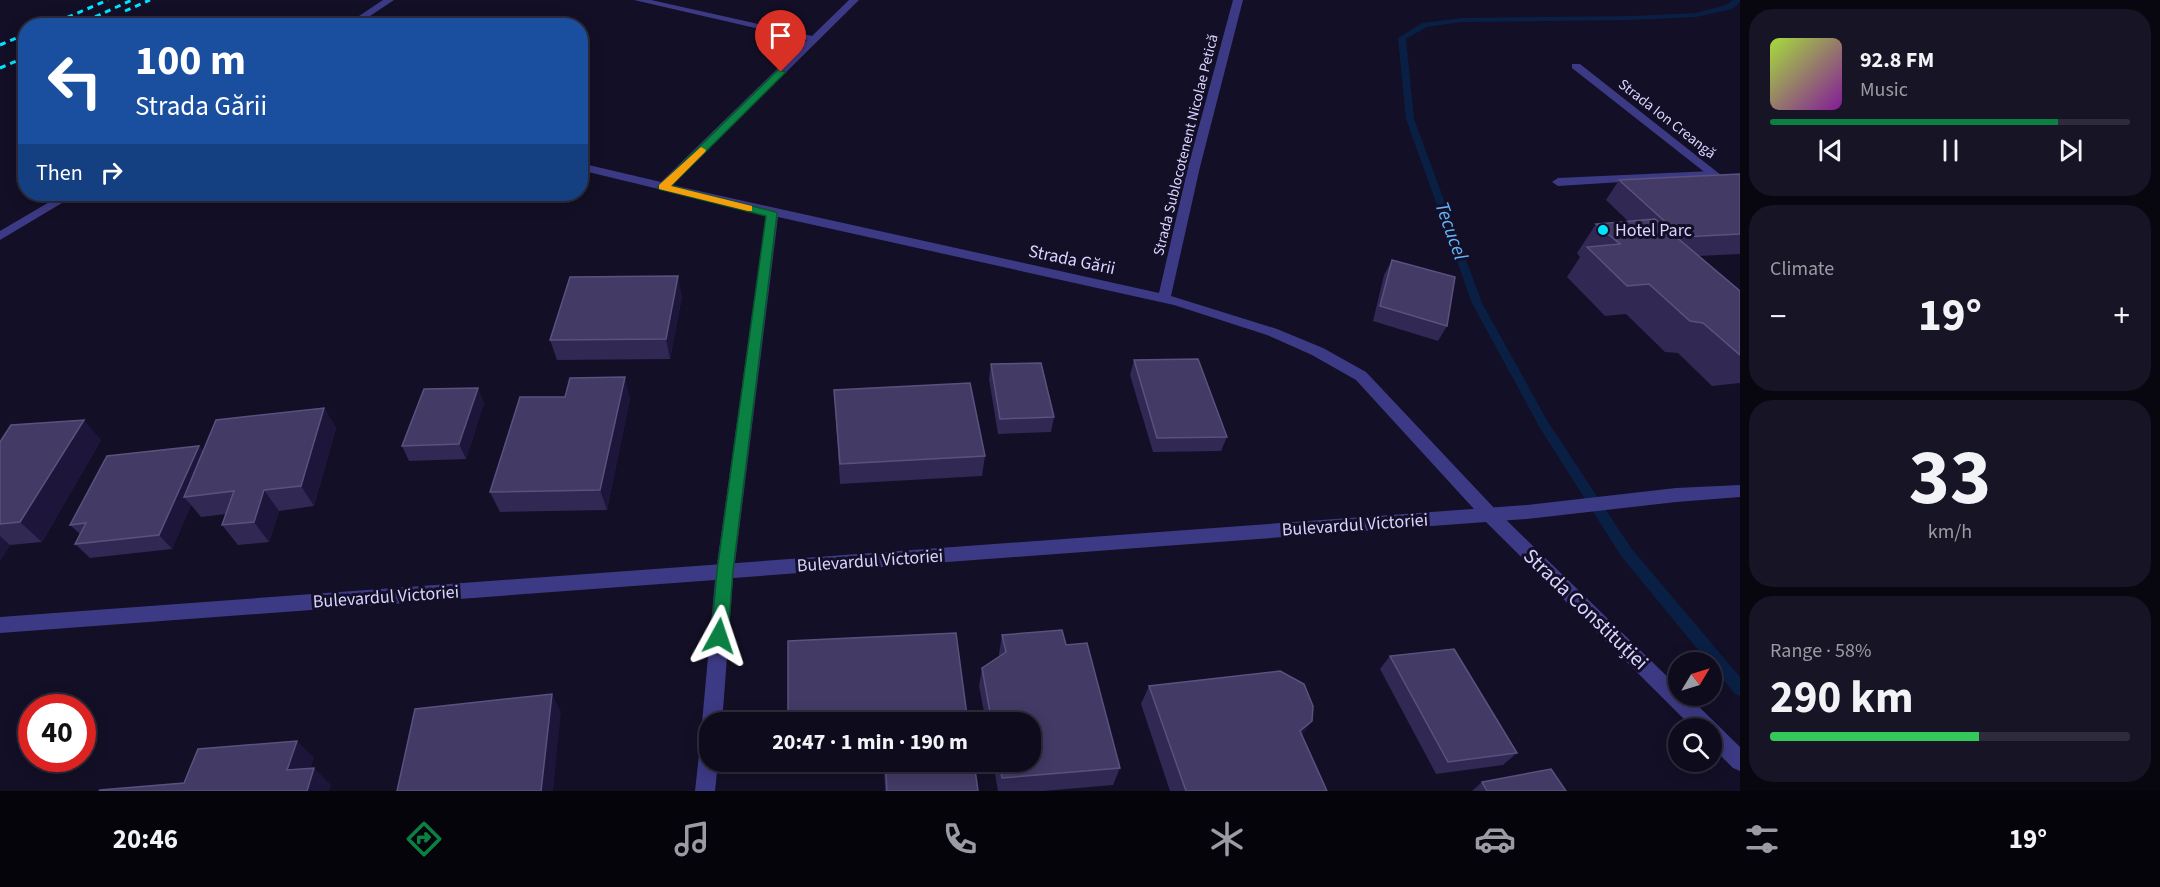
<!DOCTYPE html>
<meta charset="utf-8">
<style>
:root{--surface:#0e0b1c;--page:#171425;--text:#f1f3f6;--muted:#9b9ba3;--line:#2e2b3b;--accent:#0b8043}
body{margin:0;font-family:"Source Sans 3",sans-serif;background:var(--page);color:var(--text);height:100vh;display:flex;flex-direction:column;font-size:22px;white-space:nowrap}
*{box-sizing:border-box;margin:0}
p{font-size:20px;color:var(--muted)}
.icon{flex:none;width:33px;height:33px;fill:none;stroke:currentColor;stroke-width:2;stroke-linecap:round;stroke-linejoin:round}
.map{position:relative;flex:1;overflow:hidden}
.sheet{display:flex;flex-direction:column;gap:9px;padding:9px;background:#08060f;width:420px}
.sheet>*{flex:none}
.top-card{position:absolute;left:18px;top:18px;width:570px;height:183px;border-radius:24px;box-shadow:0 3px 15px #0003,0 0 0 2px var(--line);background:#1a4fa0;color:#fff;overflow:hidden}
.needle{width:39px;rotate:52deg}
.controls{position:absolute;left:1668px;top:652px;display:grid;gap:12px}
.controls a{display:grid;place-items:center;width:54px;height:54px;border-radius:50%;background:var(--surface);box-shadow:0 3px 15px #0003,0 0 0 2px var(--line);font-size:30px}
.speed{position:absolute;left:18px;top:694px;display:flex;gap:12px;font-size:30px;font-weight:700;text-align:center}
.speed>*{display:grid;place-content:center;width:78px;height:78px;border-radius:50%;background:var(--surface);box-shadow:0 3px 15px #0003,0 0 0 2px var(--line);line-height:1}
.speed .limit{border:9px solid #d22;background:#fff;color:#111}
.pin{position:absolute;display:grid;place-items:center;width:51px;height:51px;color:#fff;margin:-62px -26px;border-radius:50% 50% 50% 0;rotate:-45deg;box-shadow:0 0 6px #0007}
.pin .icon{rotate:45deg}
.me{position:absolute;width:66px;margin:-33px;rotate:5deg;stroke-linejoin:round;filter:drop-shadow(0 0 4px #0008)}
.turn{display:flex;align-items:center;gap:21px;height:126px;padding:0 18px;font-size:27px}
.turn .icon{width:78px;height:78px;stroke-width:2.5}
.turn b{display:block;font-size:42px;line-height:51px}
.then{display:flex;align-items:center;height:57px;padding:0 18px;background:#0003;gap:12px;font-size:22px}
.big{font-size:45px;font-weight:700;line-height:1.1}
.sheet .card{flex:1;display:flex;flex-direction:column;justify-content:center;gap:9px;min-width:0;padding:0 21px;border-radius:24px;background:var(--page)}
.sheet .dial{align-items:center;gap:0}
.dial b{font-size:78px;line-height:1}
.song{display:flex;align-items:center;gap:18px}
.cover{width:72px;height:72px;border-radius:9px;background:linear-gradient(135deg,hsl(80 70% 55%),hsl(290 70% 35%))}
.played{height:6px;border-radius:3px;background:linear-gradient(90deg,var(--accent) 80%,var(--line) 80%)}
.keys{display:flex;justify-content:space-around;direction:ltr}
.heat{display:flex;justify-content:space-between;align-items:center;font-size:33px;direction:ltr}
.charge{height:9px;border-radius:4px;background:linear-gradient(90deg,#34c759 58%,var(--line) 0)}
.trip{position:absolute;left:699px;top:712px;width:342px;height:60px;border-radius:24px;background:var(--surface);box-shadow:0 3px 15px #0003,0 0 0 2px var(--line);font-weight:700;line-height:60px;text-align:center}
.tab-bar{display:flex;height:96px;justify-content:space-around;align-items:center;background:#06040b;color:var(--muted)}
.tab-bar .icon{width:42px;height:42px}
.tab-bar .selected{color:var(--accent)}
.tab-bar b{font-size:27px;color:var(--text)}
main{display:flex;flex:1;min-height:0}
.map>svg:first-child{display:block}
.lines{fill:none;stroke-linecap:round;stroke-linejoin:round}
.stream{fill:#0a1f44;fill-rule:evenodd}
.service{fill:#3d3a85;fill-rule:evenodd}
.minor{fill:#3d3a85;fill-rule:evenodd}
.tertiary{fill:#3d3a85;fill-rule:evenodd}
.rail{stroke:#00e5ff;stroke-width:3;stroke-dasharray:6 5;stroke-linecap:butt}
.wall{fill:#312854}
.shaded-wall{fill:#1d163a}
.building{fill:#433a66;stroke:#5a527e;stroke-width:1.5}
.route{fill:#0b8043;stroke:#07532c;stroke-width:1.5}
.slow{fill:#f59e0b}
.poi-dot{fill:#00e5ff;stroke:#130f26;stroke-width:2}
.labels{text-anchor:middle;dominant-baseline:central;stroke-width:6;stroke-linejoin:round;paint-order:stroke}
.far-street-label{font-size:15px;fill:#d9d4ff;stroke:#130f26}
.poi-label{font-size:18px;fill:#d9d4ff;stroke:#130f26;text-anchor:start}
.street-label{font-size:18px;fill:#d9d4ff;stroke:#130f26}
.water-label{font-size:20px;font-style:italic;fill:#62b6ff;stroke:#130f26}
.near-street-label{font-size:21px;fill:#d9d4ff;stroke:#130f26}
</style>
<main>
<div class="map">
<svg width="1740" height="791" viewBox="0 0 1740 791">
<rect width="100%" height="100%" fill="#130f26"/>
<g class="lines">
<path class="stream" d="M1733,0H1740V2L1732,9L1696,17L1631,20L1462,22L1427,27L1406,39L1414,119L1482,303L1548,422L1631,548L1740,677V696L1735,694L1712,666V663H1709L1621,556L1540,428L1472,303L1406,119L1398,38L1422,23L1462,18L1631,16L1696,13L1726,5Z"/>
<path class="service" d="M1712,171L1716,172V176L1558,186L1552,182L1558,178Z"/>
<path class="minor" d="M634,0H651L812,36L849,0H859L672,185L1159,293L1188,167L1233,0H1243L1200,167L1171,296L1277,329L1323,348L1366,372L1496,510L1678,687V696H1688L1740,747V771L1733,768L1712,747V729H1694L1484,520L1356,380L1312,355L1267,335L1174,305L778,217L734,571L731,576L725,578L719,576L716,571L766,215L580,170V163L661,182L807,40Z
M1572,64H1580L1740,190V200L1572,68Z"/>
<path class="tertiary" d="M383,0H394L355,26H344Z
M63,194H77L0,240V231Z
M1740,485V497L1676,502L1527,519L733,578L722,723H710V732L705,730L702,723L715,580L0,633V617L1527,505L1676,488Z
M710,736V762H718L715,791H695L700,746L703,739Z"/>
<path class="rail" d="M125,11L150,0
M47,26L108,0
M75,26L132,0
M0,45L26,34
M0,68L26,57"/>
</g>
<path class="wall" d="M1740,174V254L1698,256L1740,291V383L1712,386L1678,353L1665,352L1626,314L1605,316L1567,277L1580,257L1577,253L1596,224L1628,221L1606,200L1619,180Z
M1392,260L1447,326L1438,341L1373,321L1384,275Z
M682,296L670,359L557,360L550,340Z
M1134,360L1227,437L1221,451L1153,452L1130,375Z
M991,364L1054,417L1051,432L998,434L989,379Z
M834,390L985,456L982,476L840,484Z
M630,398L607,510L500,512L490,492Z
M484,403L466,459L409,461L402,446Z
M324,408L336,428L314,506L279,511L269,542L238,545L222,525L226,514L201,517L191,505L172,549L90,558L75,544L80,534L70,525L199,446L203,451Z
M101,440L42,542L10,545L0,560V442Z
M1002,635L1066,645L1120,768L1113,785L1043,791H998L993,762H1030V723H986L979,686L982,668L999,657V654Z
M1390,656L1517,753L1503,765L1436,774L1380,669Z
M1149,686L1312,721L1302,735L1327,791H1170L1141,704Z
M789,762H974L978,791H885L884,766L791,772Z
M1482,782L1566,791H1472Z"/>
<path class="shaded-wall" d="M678,276L682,296L670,359L666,339Z
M625,377L630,398L607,510L600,490Z
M478,388L484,403L466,459L459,444Z
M324,408L336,428L314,506L301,486Z
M84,420L101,440L42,542L20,522Z
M199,446L210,461L184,497L191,505L172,549L159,535Z
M264,490L279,511L269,542L254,522Z
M0,536L10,545L1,560L0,559Z
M552,694L561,712L553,791H541Z
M1312,721L1299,739L1300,731Z
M297,741L314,758L305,786L287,770Z
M314,768L331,785L329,791H307Z"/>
<path class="building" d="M1740,174V234L1682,237L1619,180Z
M1655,219L1740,291V355L1703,323L1690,321L1649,284L1627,286L1587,247L1620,244L1596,224Z
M1392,260L1455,277L1447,326L1380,306Z
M678,276L666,339L550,340L570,277Z
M1198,359L1227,437L1157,438L1134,360Z
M1041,363L1054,417L1000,419L991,364Z
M625,377L600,490L490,492L520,397H565L570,378Z
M970,383L985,456L840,464L834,390Z
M478,388L459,444L402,446L424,389Z
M324,408L301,486L264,490L254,522L222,525L234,491L184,497L216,420Z
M84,420L20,522L0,524V442L11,425Z
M199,446L159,535L75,544L86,523L70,525L107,456Z
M1062,630L1066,645L1087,643L1120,768L1002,778L999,762H1030V723H992L982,668L1006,652L1002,635Z
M956,633L968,723H788V641Z
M1454,649L1517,753L1448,762L1390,656Z
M1280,671L1304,684L1313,706L1312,721L1300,731L1327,791H1186L1149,686Z
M552,694L541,791H397L415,709Z
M297,741L287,770L314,768L307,791H99L100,790L184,783L198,749Z
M885,762H974L978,791H887Z
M1551,769L1566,791H1487L1482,782Z"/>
<path class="route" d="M778,70L786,72L671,186L776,212L777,214L733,571L728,636L725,642L719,644L713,642L711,636L717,571L766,216L659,189L658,187Z"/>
<path class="slow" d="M701,147L706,150L705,152L671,186L752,206V211H748L659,189V185Z"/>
<circle class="poi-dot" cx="1603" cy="230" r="6"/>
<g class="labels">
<g class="far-street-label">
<text transform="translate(1667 119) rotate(38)">Strada Ion Creangă</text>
<text transform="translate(1186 145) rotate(-76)">Strada Sublocotenent Nicolae Petică</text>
</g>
<g class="poi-label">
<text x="1615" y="230">Hotel Parc</text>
</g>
<g class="street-label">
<text transform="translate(1072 260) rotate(12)">Strada Gării</text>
<text transform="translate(1355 525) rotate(-4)">Bulevardul Victoriei</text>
<text transform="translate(870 561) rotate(-4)">Bulevardul Victoriei</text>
<text transform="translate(386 597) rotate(-4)">Bulevardul Victoriei</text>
</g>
<g class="water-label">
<text transform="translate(1451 231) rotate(70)">Tecucel</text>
</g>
<g class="near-street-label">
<text transform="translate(1586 609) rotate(44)">Strada Constituției</text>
</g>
</g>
</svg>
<div class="controls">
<a><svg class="needle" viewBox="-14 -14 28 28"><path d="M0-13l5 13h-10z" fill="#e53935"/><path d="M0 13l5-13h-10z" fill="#9b9ba3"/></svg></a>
<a><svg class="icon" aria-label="search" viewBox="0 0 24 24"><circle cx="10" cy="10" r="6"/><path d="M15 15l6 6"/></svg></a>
</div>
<div class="speed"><div class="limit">40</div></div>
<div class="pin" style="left:781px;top:72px;background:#d93025"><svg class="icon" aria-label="arrive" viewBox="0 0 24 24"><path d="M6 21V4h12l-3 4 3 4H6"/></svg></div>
<svg class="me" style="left:719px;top:636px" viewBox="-20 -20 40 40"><path d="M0-17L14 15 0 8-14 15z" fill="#0b8043" stroke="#fff" stroke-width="4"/></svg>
<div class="trip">20:47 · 1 min · 190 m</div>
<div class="top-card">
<div class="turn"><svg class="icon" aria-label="left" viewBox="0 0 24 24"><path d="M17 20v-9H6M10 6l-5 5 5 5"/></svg><div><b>100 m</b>Strada Gării</div></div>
<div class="then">Then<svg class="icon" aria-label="right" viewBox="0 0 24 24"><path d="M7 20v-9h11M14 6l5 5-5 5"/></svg></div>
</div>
</div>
<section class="sheet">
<div class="card">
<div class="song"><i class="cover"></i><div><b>92.8 FM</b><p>Music</p></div></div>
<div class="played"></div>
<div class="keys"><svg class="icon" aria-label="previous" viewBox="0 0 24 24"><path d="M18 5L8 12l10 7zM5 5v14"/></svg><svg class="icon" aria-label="pause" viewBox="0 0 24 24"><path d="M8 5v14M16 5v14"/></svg><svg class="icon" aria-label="next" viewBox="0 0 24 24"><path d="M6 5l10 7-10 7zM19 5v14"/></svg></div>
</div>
<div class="card"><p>Climate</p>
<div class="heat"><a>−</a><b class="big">19°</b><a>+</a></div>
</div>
<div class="card dial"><b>33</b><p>km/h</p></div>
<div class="card"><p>Range · 58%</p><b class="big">290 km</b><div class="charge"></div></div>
</section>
</main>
<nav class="tab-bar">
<b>20:46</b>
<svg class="icon selected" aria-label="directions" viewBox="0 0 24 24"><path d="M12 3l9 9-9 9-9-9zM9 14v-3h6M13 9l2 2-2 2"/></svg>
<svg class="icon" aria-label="music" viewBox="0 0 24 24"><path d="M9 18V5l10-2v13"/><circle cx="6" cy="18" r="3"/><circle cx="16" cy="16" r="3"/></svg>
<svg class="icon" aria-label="phone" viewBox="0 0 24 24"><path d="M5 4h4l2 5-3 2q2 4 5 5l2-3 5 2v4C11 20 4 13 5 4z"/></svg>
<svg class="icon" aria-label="climate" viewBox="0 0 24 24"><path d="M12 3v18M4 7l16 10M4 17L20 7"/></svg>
<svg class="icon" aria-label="car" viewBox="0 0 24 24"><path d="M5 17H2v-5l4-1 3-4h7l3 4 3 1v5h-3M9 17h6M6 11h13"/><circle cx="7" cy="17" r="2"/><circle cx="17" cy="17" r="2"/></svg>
<svg class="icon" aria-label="filters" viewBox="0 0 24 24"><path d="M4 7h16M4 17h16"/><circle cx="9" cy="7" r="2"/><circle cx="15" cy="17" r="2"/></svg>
<b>19°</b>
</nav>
